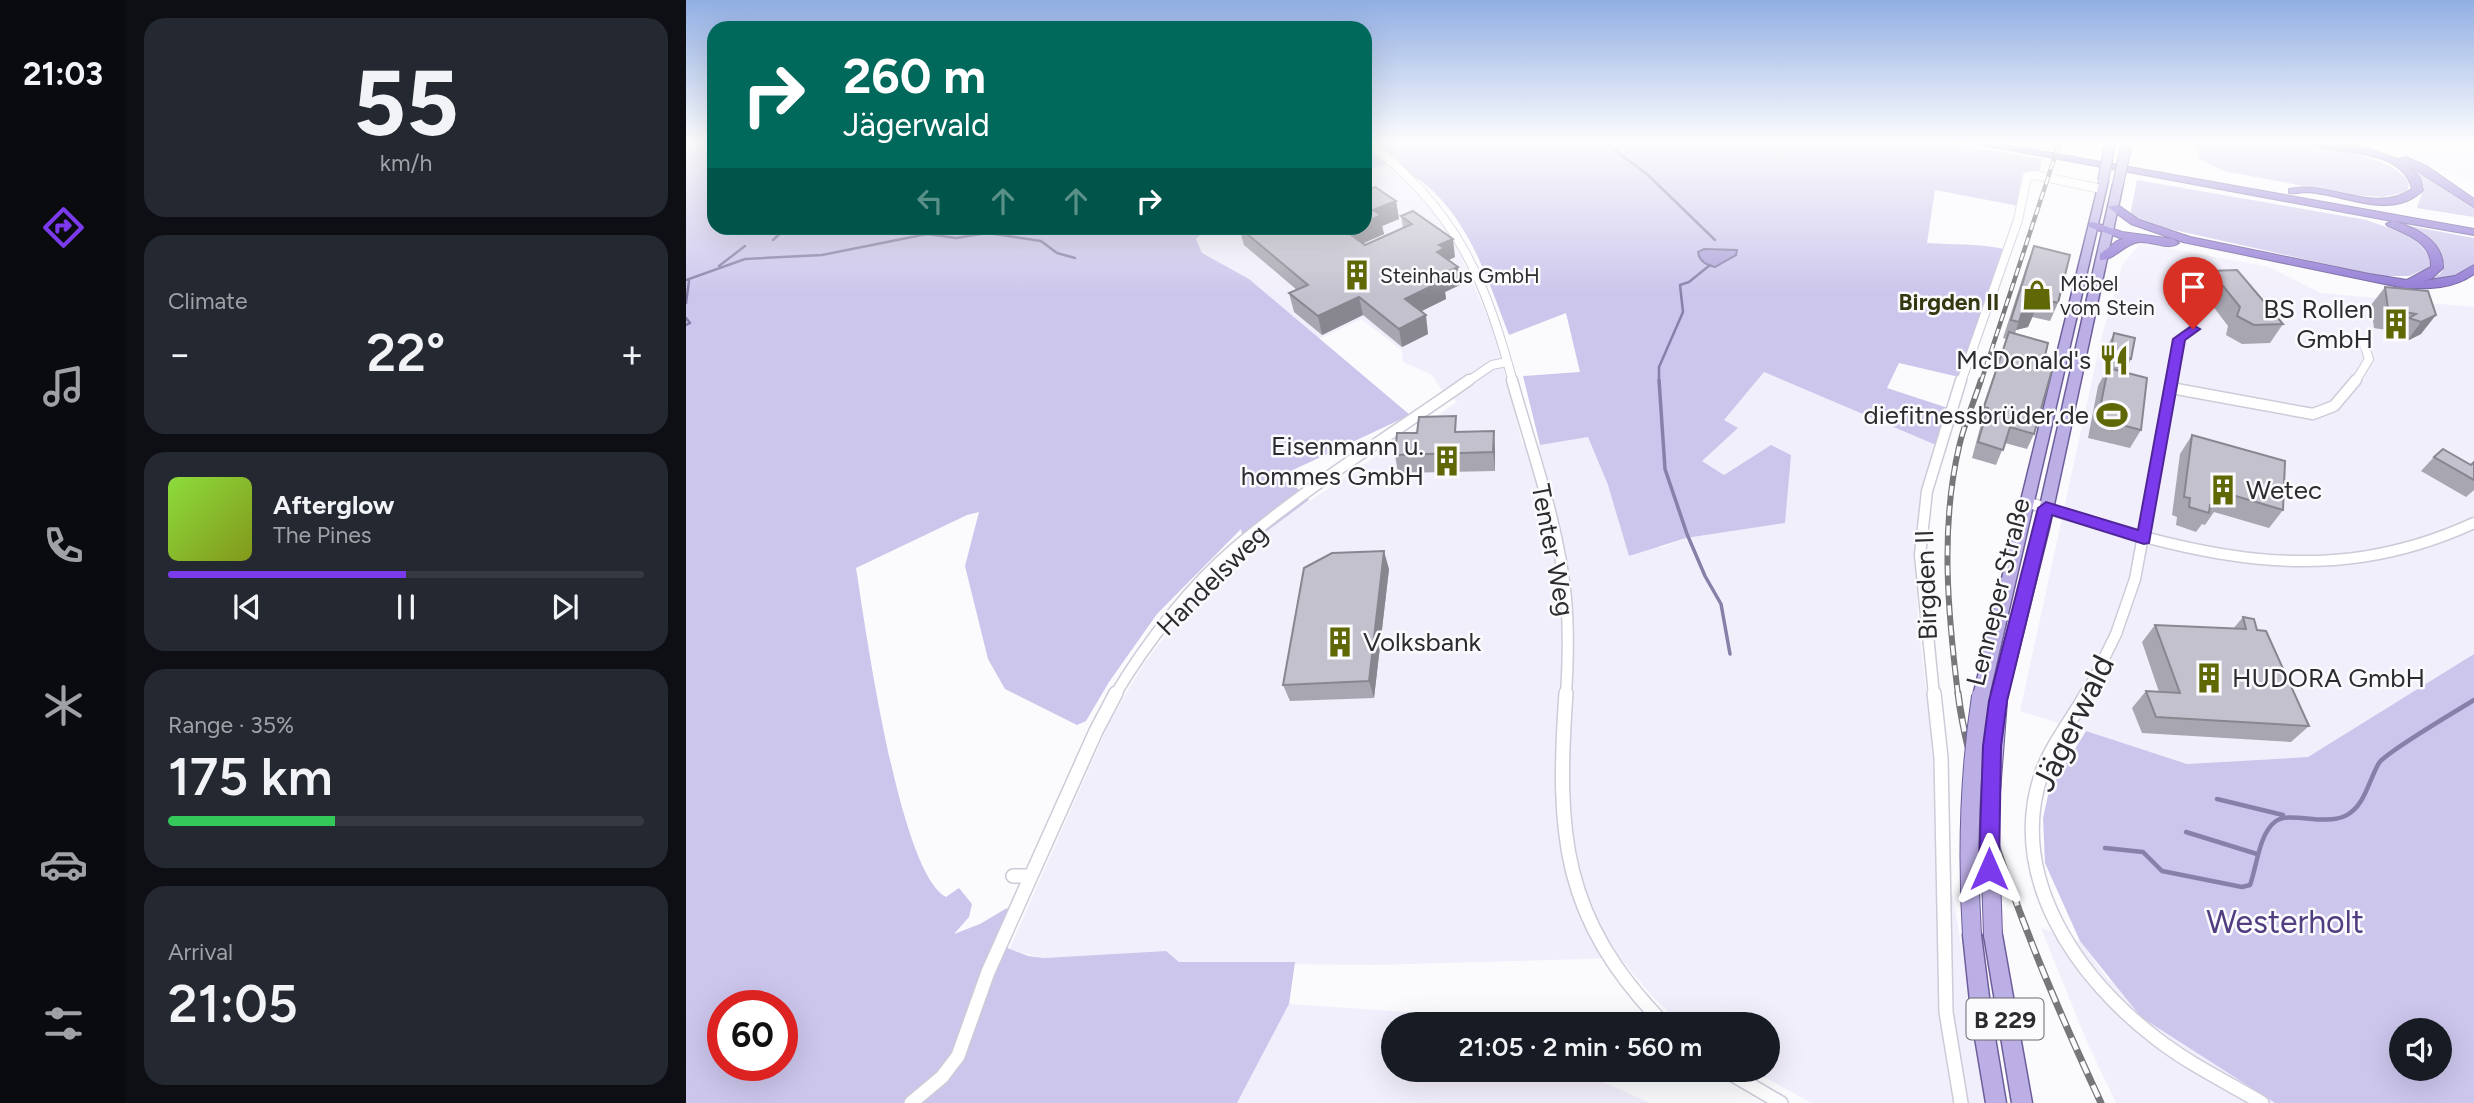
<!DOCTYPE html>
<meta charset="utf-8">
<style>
:root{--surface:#171b24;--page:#242831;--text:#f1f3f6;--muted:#9ea1a6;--line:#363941;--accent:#7c3aed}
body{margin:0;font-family:Figtree,sans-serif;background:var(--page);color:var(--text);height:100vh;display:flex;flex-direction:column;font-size:26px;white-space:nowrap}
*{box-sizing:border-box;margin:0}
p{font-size:23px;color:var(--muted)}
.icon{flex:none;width:38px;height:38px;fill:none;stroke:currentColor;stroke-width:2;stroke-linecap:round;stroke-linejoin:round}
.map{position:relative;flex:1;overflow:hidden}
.panel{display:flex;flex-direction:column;gap:18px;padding:18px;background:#0d0f14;width:560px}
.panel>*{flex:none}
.top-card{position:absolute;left:21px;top:21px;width:665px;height:214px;border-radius:21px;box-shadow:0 7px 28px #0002;background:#00695c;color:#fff;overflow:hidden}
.controls{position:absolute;left:1703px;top:1018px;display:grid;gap:14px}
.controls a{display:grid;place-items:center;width:63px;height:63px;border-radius:50%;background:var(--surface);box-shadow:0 7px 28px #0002;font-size:35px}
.speed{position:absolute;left:21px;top:990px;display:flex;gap:14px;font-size:35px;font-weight:700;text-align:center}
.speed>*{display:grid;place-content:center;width:91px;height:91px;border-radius:50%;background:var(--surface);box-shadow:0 7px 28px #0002;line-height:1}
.speed .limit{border:10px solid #d22;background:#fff;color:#111}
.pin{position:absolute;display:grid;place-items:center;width:60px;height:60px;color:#fff;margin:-72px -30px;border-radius:50% 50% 50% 0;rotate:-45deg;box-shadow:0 0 7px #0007}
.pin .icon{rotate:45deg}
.me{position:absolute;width:77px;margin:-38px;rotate:0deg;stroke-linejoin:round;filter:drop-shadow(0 0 5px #0008)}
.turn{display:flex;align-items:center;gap:24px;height:147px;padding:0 21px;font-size:32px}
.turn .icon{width:91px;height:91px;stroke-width:2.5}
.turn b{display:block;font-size:49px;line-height:60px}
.lanes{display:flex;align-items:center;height:66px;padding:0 21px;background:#0003;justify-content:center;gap:35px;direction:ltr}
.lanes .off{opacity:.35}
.big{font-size:52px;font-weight:600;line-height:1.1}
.panel .widget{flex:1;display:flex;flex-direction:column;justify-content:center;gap:10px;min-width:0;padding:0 24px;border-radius:21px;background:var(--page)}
.panel .dial{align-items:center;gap:0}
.dial b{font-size:91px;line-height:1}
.song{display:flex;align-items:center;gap:21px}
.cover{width:84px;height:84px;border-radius:10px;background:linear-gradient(135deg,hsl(90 70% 55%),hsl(70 70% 35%))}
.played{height:7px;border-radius:4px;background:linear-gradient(90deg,var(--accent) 50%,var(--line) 50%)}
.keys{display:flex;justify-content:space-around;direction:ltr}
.heat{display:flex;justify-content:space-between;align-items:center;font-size:38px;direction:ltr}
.charge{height:10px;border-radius:5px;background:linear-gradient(90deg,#34c759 35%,var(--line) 0)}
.trip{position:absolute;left:695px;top:1012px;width:399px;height:70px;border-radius:35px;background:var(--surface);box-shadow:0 7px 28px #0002;font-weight:600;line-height:70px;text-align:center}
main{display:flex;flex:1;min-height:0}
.tab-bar{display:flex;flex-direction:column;width:126px;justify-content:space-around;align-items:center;background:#090b0e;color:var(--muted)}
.tab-bar .icon{width:49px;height:49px}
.tab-bar .on{color:var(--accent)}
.tab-bar b{font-size:32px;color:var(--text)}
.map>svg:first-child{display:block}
.built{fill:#f2effc}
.green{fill:#ccc5ec;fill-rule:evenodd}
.water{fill:#b0a5db;stroke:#8880a8;stroke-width:2}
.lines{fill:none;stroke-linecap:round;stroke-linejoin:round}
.stream-far2{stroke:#8880a8;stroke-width:2.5}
.stream-far1{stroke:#8880a8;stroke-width:3.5}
.stream{stroke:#8880a8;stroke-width:4.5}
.minor-far2-casing{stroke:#cdcbd8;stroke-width:10}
.minor-far1-casing{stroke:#cdcbd8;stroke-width:13}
.minor-casing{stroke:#cdcbd8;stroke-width:16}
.major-casing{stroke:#6d5e9b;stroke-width:3}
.highway-casing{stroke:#6d5e9b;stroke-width:2}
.minor-far2{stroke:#fff;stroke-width:8}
.minor-far1{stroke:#fff;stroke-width:10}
.minor{stroke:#fff;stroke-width:13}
.major{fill:#bcafe5;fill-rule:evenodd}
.highway{fill:#9079d4;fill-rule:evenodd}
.rail-far2-casing{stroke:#77767b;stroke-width:4.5}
.rail-far1-casing{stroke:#77767b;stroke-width:6}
.rail-casing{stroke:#77767b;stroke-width:7}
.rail-far2{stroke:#fbfafd;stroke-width:2.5;stroke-dasharray:8;stroke-linecap:butt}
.rail-far1{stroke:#fbfafd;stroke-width:3.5;stroke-dasharray:10;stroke-linecap:butt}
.rail{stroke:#fbfafd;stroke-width:4.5;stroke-dasharray:13;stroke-linecap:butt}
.major-bridge-far1-casing{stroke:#6d5e9b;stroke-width:12;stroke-linecap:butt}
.major-bridge-casing{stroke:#6d5e9b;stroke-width:20;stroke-linecap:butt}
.major-bridge-far1{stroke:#bcafe5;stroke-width:10}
.major-bridge{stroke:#bcafe5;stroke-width:18}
.wall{fill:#a8a6b1}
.shaded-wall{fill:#888790}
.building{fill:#c3c1ce;stroke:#888790;stroke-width:2}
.route{fill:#7c3aed;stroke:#51269a;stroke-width:2}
.labels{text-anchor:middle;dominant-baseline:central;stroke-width:5;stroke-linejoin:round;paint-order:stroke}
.far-poi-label{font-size:21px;fill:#2c2b30;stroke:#fbfafd;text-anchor:start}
.far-neighbourhood-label{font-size:23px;font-weight:bold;fill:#34370f;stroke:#fbfafd}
.shield{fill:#fbfafd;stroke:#6a696e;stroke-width:2}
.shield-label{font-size:24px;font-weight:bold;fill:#2c2b30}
.poi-label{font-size:26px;fill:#2c2b30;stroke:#fbfafd;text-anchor:end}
.street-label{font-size:26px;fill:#2c2b30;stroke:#fbfafd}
.near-street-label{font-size:32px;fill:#2c2b30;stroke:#fbfafd}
.near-park-label{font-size:32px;fill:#503e80;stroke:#fbfafd}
</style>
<main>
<nav class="tab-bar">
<b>21:03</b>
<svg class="icon on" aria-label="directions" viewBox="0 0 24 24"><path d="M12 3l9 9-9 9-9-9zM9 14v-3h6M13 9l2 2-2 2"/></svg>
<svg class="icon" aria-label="music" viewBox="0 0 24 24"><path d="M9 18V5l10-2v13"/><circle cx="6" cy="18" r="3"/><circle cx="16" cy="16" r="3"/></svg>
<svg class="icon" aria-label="phone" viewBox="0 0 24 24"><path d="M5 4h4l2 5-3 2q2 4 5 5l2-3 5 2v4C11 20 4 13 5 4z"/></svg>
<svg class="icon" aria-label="climate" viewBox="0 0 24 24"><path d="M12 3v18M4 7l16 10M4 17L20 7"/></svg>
<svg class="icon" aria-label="car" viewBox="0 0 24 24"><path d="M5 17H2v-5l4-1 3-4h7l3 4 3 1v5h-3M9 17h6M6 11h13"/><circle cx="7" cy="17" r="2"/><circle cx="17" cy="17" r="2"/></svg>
<svg class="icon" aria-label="filters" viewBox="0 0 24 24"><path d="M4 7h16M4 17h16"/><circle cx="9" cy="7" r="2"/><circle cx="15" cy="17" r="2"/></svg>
</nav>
<section class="panel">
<div class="widget dial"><b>55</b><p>km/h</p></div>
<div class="widget"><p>Climate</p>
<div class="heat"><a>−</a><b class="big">22°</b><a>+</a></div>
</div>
<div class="widget">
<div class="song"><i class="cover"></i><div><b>Afterglow</b><p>The Pines</p></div></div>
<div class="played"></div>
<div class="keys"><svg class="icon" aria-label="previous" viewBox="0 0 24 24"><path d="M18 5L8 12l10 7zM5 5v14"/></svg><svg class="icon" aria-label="pause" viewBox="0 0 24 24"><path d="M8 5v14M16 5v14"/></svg><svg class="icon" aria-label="next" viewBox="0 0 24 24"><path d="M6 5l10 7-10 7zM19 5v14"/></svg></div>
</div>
<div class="widget"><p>Range · 35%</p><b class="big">175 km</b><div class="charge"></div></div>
<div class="widget"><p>Arrival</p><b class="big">21:05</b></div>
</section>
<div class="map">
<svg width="1788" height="1103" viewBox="0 0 1788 1103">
<rect width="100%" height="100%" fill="#fbfafd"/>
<path class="built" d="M1674,141H1788V182L1684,143Z
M701,164L715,174L751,214L774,254L810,336L836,443L854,445L902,436L922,485L974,548L1000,538L1099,523L1085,445L1038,475L1016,461L1052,428L1037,420L1078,372L1250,445L1237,486L1229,553L1232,616L1247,756L1249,839L1267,897L1302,1103H1125L1064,1069H1082V1024H996L967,997L934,958L686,965L525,963L493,962L480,951L358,958L323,950L423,723L457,665L499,610L558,548L586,526L771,402L756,390L746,375L717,362L716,350L675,319L633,339L563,279L516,253L510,239L522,228H679V170Z
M1454,243L1583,267L1635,293L1788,307V654L1622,757L1501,764L1334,711L1415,339L1436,266Z
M1355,928L1394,941L1421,978L1611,1103H1430L1401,1042Z
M603,1004L723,1012L765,1024H707V1069H888L964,1103H551Z"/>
<path class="green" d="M0,141H28V228H522L510,239L516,253L563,279L724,415L590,478L609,486L623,500L558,548L555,529L471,614L423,682L400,721L391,725L319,689L302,659L279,566L293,512L281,515L170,568C179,624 213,873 260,897L273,888L286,904L283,917L268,934L294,924L321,908L324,912L311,944L342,956L358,958L480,951L493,962H609L603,1004L551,1103H0ZM37,1006H96V1066H37Z
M679,141H1253L1356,159L1353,173L1340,174L1333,206L1249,190L1241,243C1269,245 1289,243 1318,249L1273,377L1213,363L1201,388L1262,408L1250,445L1078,372L1038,420L1052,428L1016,461L1038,475L1085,445L1105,455L1099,523L1000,538L943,556L922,485L902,437L854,445L837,376L894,372L880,313L823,335C803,283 784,221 739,184C729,176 713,170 701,164L679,170Z
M1511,141C1541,141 1573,138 1603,141C1623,143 1737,161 1721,192L1697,197L1665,195L1538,171L1513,159L1508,144Z
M1695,154L1723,164L1788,207V217L1731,208L1738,187L1729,172Z
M1451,180L1681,220C1703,229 1745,238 1744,267L1723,276H1694L1462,224L1444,216Z
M1713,224L1788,238V264L1772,276L1740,281L1754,274L1758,268C1757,244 1730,234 1713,224Z
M1788,654V1103H1589L1455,1017L1394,941L1359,863L1357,818L1363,791L1400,731L1501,764L1622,757ZM1715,1031H1754V1069H1715Z"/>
<path class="water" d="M1018,249L1051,250L1050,255L1029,267C1020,265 1013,261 1012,252Z"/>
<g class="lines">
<path class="stream-far2" d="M917,141L962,175L1029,240
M87,240L100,228
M33,266L59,246
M0,280L59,259L136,255L241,234L270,238L301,233L355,241L371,253L389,258
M0,303L3,281
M0,318L4,323L0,325
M973,382V367L997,312L994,285L1003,282L1024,265"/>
<path class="stream-far1" d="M973,380L979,469L1001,534L1019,576L1035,604L1044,654"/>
<path class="stream" d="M1531,799L1597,815
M1500,832L1571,854
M1419,848L1457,852L1476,871L1556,887L1564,885C1571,866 1573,833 1590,821C1604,811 1637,826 1659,816C1679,807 1683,779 1693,763C1700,752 1772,710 1788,700"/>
<g class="minor-far2-casing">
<path id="minor-far2" d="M680,141C770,209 798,276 827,382
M781,382L806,365L821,362
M1275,382L1332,220L1341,176L1349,175L1415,189
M1485,382L1493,339L1507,329
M1669,382L1683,359L1678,344"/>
</g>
<g class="minor-far1-casing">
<path id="minor-far1" d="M826,380C846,452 873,524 880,598C883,631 882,663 880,695
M1485,388L1627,414L1648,406L1670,380
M1340,502C1497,550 1629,596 1788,523
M429,695C460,643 504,586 550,547C622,486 705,435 783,380
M1248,695L1234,555L1241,491L1275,380
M1400,695L1430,634L1449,579L1486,380"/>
</g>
<g class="minor-casing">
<path id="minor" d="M880,693C870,833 875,918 978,1024
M1248,693L1255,758L1260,1012L1275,1103
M1401,693C1387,719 1366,744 1356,772C1320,877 1391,978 1471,1039C1503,1064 1541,1082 1576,1103
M327,876H345
M1037,1069L1095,1103
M225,1103L256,1077L272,1056L302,972L410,731L430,693"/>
</g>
<g class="major-casing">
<path id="major" d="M1414,179L1422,181L1303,696L1301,701L1295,703L1289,701L1287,696Z
M1432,181L1437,184L1363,528L1320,701L1318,706L1312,708L1306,706L1304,701L1349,528L1427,184Z
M1286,926L1293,928L1295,935L1306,1020L1320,1103H1300L1286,1020L1277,935L1279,928Z
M1307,926L1314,928L1316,935L1346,1103H1326L1298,935L1300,928Z"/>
</g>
<g class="highway-casing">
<path id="highway" d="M1276,141H1299L1788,229V235L1708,221C1730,228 1758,241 1757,268L1745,279L1737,281L1769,276L1788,265V274C1767,289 1743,289 1718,288L1497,242L1445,224L1422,207L1432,205L1453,220L1504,237L1683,274L1721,280L1745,267C1746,243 1721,234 1702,226L1700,224L1706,221Z
M1618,141L1651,142L1683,149L1711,159L1720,157L1742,167L1788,199V207L1722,165L1734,178L1737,190C1706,222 1656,193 1620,192C1614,192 1609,194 1603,193V189C1642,180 1690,215 1726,189C1715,144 1644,157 1618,141Z
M1407,222L1436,232L1487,239L1493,243C1482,251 1467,241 1454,242C1438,243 1428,261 1414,260V254L1431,241L1437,239L1403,227V223Z"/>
</g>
<use href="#minor-far2" class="minor-far2"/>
<use href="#minor-far1" class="minor-far1"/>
<use href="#minor" class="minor"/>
<use href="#major" class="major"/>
<use href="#highway" class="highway"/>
<g class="rail-far2-casing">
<path id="rail-far2" d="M1295,382L1374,141"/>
</g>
<g class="rail-far1-casing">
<path id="rail-far1" d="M1272,695C1262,613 1254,528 1273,447C1278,424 1288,402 1295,380"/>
</g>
<g class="rail-casing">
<path id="rail" d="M1272,693C1277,735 1290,778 1302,819C1332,917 1372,1010 1415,1103"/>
</g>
<use href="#rail-far2" class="rail-far2"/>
<use href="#rail-far1" class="rail-far1"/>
<use href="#rail" class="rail"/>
<g class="major-bridge-far1-casing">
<path id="major-bridge-far1" d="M1417,181L1424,144
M1432,184L1440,147"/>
</g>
<g class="major-bridge-casing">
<path id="major-bridge" d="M1286,935C1281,855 1283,776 1295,696
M1307,935L1303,818L1312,701"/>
</g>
<use href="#major-bridge-far1" class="major-bridge-far1"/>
<use href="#major-bridge" class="major-bridge"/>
</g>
<path class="wall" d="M710,201L713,219L696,226L698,234L676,244L679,245L717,228L715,216L769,257L762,260L774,285L759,292L760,299L735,311L742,334L716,347L677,315L636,335L608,312L603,293L611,290L558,245L553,228H679Z
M1348,246L1372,303L1364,321L1346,317L1342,327L1330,330L1329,334L1359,356L1348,434L1341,449L1319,443L1310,465L1286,458L1295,424L1291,423L1320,339L1317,338L1341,264Z
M1525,271L1597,324L1584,343L1556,344L1540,335L1542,326L1514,289Z
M1699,287L1742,291L1735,334L1721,341L1709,337L1713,332L1688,328L1685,305Z
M1428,333L1445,359L1439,372L1455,430L1444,448L1402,438L1412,386L1421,369L1417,367L1421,347Z
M772,431L809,449V471L712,473L709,455Z
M1506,435L1597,510L1583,528L1528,512L1519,525L1516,524L1510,532L1490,525L1491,517L1486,515L1494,454Z
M1748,457L1785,465L1788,462V490L1780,497L1735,471Z
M703,569L688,698L604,701L597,685Z
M1557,617L1571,630L1623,726L1605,742L1456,733L1446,708L1460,691L1473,692L1456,642L1469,625L1547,629Z"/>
<path class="shaded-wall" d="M710,201L713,219L696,226L698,234L664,249L660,231L668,228H679V223L687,210Z
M767,239L769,257L759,262L751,252L753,245Z
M772,267L774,285L759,292L760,299L722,318L719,299L752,276Z
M673,297L677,315L636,335L632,316Z
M1350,309L1342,327L1330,330L1336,312Z
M740,315L742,334L716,347L713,329Z
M1750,315L1735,334L1721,341L1735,322Z
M808,431L809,449V471L807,452Z
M698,551L703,569L688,698L683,681Z"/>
<path class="building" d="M689,187L710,201L687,210L695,215L679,223V191Z
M727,211L767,239L753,245L758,248L751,252L772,267L752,276L758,280L719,299L740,315L713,329L673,297L632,316L603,293L622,285L554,228H668L660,231L679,245L726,224L715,216Z
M1348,246L1384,255L1372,303L1353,298L1350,309L1336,312L1333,322L1325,320Z
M1551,270L1597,324L1568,325L1551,316L1554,307L1525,271Z
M1699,287L1742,291L1750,315L1735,322L1723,318L1730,314L1702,309Z
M1323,332L1362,343L1359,356L1364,357L1361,368L1366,370L1348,434L1324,427L1317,450L1292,442L1302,408L1298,407Z
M1428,333L1449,338L1445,359L1424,353Z
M1422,368L1461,378L1455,430L1412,419Z
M770,416L769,432L808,431L807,452L709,455L711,433H731L733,417Z
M1506,435L1599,461L1597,510L1533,491L1532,507L1524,505L1523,513L1503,507L1504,498L1498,497Z
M1757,449L1785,465L1788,462V480L1748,457Z
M698,551L683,681L597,685L618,568L646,553Z
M1557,617L1568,619L1571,630L1580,631L1623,726L1470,717L1460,691L1494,693L1469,625L1560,629Z"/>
<linearGradient id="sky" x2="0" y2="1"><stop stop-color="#91aee3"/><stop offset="0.48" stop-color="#fdfdfe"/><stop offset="1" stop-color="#fdfdfe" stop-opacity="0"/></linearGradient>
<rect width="1788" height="296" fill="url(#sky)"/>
<path class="route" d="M1507,325L1514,329L1499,340L1463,543L1458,544L1366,515L1321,701L1315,746L1313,869L1310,875L1303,878L1296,875L1293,869L1297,746L1303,701L1352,508L1360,502L1452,530L1487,339Z"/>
<defs>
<g id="building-bare" transform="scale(2.415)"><path d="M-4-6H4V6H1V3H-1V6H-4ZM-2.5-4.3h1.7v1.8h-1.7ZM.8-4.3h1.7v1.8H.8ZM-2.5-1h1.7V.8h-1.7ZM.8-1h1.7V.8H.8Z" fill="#606705" stroke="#fbfafd" stroke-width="2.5" paint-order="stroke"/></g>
<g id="shop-bare" transform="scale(2.415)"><path d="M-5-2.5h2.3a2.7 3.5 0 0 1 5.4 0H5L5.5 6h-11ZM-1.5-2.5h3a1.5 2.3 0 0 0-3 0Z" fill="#606705" stroke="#fbfafd" stroke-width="2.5" paint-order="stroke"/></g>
<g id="restaurant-bare" transform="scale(2.415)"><path d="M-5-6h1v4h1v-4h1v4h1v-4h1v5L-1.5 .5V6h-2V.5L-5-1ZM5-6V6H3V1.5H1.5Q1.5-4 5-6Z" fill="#606705" stroke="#fbfafd" stroke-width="2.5" paint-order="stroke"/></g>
<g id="stadium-bare" transform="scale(2.415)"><path d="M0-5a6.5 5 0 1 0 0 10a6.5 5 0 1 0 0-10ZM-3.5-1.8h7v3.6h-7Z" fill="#606705" stroke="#fbfafd" stroke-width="2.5" paint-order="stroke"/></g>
</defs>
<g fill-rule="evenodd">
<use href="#building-bare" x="671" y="275"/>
<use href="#shop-bare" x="1351" y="295"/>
<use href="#building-bare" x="1710" y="324"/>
<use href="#restaurant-bare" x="1428" y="360"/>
<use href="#stadium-bare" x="1426" y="415"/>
<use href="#building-bare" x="761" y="461"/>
<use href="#building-bare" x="1537" y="490"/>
<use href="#building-bare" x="654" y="642"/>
<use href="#building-bare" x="1523" y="678"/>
</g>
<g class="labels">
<g class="far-poi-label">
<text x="694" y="275">Steinhaus GmbH</text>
<text x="1374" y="283">Möbel<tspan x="1374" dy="24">vom Stein</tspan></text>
</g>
<g class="far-neighbourhood-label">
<text x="1263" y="302">Birgden II</text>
</g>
<rect class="shield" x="1280.5" y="998.5" width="77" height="41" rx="5"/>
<g class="shield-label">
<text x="1319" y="1019">B 229</text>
</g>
<g class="poi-label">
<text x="1687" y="309">BS Rollen<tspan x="1687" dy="30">GmbH</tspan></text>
<text x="1405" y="360">McDonald's</text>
<text x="1403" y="415">diefitnessbrüder.de</text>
<text x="738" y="446">Eisenmann u.<tspan x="738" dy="30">hommes GmbH</tspan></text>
<text x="1560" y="490" text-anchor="start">Wetec</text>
<text x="677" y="642" text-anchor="start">Volksbank</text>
<text x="1546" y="678" text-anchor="start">HUDORA GmbH</text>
</g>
<g class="street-label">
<text transform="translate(867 550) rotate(79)">Tenter Weg</text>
<text transform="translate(526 580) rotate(-45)">Handelsweg</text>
<text transform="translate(1240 585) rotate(-92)">Birgden II</text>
<text transform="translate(1312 592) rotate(-76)">Lenneper Straße</text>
</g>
<g class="near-street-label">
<text transform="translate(1387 723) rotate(-64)">Jägerwald</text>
</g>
<g class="near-park-label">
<text x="1599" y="922">Westerholt</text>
</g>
</g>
</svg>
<div class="controls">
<a><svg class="icon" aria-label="sound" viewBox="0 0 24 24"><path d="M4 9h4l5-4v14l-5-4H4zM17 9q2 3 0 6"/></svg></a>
</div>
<div class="speed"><div class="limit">60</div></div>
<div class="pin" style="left:1507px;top:329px;background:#d93025"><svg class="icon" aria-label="arrive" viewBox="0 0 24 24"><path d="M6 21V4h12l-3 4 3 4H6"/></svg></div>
<svg class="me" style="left:1303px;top:869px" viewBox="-20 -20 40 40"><path d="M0-17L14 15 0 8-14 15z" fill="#7c3aed" stroke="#fff" stroke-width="4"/></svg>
<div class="trip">21:05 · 2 min · 560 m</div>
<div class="top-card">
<div class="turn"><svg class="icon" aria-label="right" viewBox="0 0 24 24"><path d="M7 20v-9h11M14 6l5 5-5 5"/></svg><div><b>260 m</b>Jägerwald</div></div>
<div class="lanes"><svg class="icon off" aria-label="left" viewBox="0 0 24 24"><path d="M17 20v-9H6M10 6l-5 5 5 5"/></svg><svg class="icon off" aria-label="ahead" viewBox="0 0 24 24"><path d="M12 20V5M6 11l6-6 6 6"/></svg><svg class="icon off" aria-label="ahead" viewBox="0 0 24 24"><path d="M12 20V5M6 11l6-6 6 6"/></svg><svg class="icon" aria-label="right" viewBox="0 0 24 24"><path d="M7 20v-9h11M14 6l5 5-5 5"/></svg></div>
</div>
</div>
</main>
